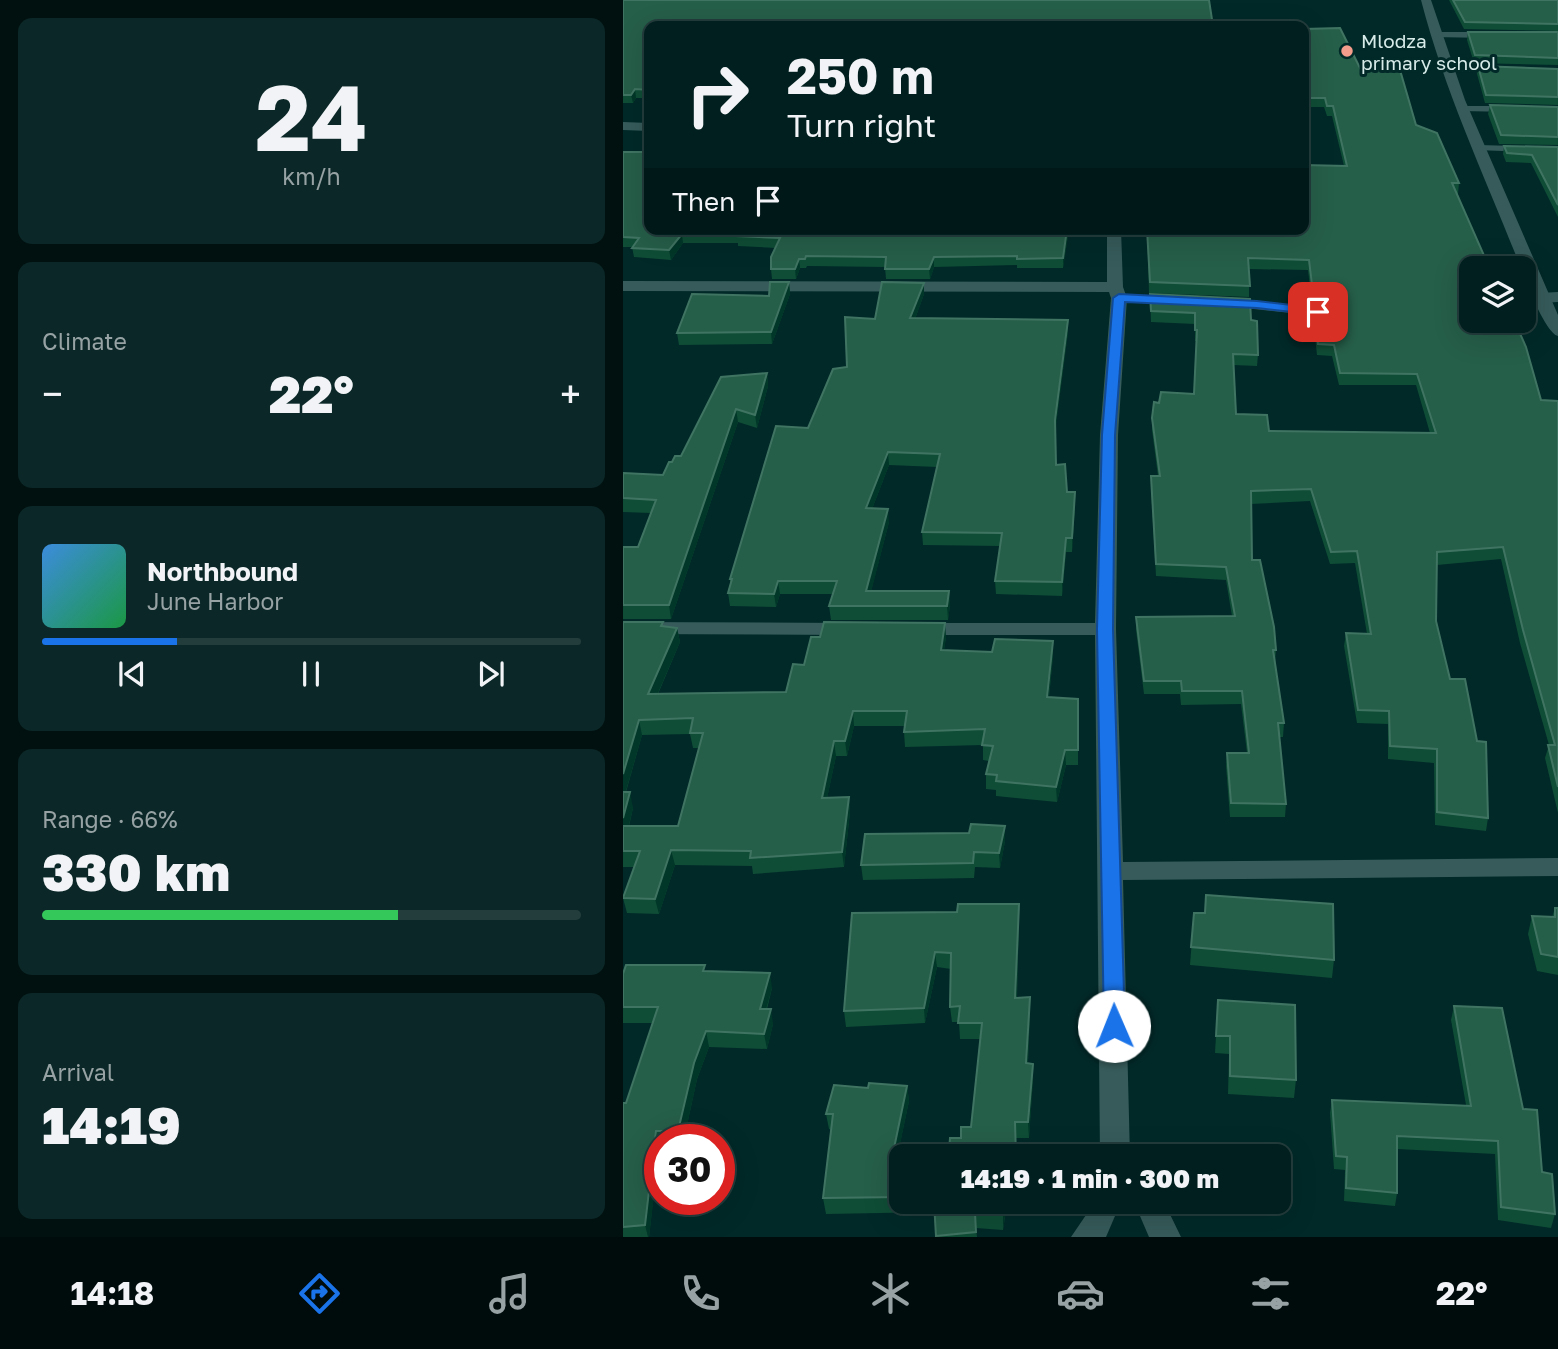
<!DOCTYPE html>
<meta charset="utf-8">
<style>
:root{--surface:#011f1e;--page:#0b2727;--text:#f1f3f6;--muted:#96a2a4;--line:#233d3c;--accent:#1a73e8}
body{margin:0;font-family:"Golos Text",sans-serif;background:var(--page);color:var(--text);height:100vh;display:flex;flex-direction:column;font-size:26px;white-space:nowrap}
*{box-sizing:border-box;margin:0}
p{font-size:23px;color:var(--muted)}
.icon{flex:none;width:38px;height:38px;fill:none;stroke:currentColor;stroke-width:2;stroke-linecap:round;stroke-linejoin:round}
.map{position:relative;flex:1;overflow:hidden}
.drawer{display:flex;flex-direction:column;gap:18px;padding:18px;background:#011110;width:623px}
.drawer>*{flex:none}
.top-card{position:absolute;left:21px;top:21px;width:665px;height:214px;border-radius:14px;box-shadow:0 7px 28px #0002,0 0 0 2px var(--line);background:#011f1e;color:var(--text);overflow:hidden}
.controls{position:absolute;left:836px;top:256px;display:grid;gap:14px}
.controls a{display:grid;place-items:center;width:77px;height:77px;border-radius:14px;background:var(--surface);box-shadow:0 7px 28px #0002,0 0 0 2px var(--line);font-size:35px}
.speed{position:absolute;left:21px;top:1124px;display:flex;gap:14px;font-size:35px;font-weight:700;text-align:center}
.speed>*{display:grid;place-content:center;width:91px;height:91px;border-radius:50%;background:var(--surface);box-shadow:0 7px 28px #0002,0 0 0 2px var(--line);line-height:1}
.speed .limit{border:10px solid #d22;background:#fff;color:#111}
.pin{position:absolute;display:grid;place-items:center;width:60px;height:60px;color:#fff;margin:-30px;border-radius:14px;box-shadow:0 4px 10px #0006}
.me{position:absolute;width:77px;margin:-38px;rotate:359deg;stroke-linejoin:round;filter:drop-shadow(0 0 5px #0008)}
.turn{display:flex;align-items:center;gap:24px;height:147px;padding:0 28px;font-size:32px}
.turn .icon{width:91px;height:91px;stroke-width:2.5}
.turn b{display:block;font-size:49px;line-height:60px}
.then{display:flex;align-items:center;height:66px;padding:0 28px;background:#0003;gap:14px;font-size:26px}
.big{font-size:52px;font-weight:800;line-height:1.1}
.drawer .tile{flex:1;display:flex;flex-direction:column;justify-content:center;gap:10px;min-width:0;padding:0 24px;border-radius:14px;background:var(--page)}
.drawer .dial{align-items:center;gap:0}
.dial b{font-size:91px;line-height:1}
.song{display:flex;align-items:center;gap:21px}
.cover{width:84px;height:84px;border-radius:10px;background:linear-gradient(135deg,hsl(210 70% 55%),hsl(140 70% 35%))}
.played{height:7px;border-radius:4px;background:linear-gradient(90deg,var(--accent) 25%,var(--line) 25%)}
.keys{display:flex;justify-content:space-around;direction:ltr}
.heat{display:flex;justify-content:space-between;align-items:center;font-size:38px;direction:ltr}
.charge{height:10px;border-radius:5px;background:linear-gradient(90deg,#34c759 66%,var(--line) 0)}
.trip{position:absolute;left:266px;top:1144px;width:402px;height:70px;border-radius:14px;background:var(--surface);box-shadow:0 7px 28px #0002,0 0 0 2px var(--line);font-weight:800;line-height:70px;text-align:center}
.tab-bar{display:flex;height:112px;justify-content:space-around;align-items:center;background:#000c0c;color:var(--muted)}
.tab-bar .icon{width:49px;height:49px}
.tab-bar .active{color:var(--accent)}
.tab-bar b{font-size:32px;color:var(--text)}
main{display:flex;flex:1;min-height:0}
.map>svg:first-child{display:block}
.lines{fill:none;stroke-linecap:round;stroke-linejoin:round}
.lane{fill:#365b5a;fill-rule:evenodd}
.street{fill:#365b5a;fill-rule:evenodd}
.secondary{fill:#365b5a;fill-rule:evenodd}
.wall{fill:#0f4d36;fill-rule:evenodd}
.shaded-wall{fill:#003728}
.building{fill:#255e49;stroke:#407462;stroke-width:2}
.route{fill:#1a73e8;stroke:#114b97;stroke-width:2}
.poi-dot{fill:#f49d8c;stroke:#012928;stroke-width:2.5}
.labels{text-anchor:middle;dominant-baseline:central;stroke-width:6;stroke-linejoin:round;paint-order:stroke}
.far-poi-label{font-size:19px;fill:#d7ebe9;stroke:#012928;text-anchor:start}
</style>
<main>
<section class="drawer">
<div class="tile dial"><b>24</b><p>km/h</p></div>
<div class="tile"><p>Climate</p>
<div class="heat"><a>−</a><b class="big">22°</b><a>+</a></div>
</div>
<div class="tile">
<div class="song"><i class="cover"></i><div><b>Northbound</b><p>June Harbor</p></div></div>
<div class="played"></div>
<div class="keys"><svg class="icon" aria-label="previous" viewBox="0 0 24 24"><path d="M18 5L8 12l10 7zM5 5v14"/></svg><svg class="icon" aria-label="pause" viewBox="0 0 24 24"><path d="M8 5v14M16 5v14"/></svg><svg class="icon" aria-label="next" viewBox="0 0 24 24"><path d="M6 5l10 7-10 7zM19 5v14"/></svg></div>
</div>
<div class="tile"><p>Range · 66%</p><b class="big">330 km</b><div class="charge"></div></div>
<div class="tile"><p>Arrival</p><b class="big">14:19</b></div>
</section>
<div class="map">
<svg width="935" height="1237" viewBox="0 0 935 1237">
<rect width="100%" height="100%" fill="#012928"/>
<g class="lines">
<path class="lane" d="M812,32H865L869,35L865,38L809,37V33Z
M821,66L874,67L878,70L874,73L824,71L820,68Z
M835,106H888L893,109L888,112L838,111L835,110Z
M855,145L935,147V153L851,150V146Z
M496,294L546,296L552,300L546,304L492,301V295Z
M607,299L695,308L701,312L695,316L603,306V300Z"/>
<path class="street" d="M0,122L26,123V131L0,130Z
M484,229H498L500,287L504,298L495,435L493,629L500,862L935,858V876L500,880L507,1157H477L472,635H295L288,634L284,629L288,624L295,623H472L477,435L488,298L486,292L0,291V281L484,282Z
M935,292V302L917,303L909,298L917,293Z
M0,622L227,623L234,624L238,629L234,634L227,635L0,634Z
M468,1202H498L483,1237H448L463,1215Z
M511,1202H541L558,1237H526Z"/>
<path class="secondary" d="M798,0H808L842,100L935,315V336C923,333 901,281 901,268H898C863,179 822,93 798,0Z"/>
</g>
<path class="wall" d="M0,0L26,26V98H13L10,103H0Z
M826,0H935V31L841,29Z
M681,29L738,70L793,125L836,183L835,194H834L849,268L918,400L935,401V813L922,758L926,745L897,643L878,559L814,565L813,621L827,679L865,818L863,831L812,825L811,763L765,759V724L734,723L721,646L723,633L744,634L732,563L707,564L687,501L628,504L629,560L653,650L652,663L661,723L660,737H656L663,804L662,817H607L603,766L604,753H624L618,704L558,705L557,694H521L513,630V617L609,616L603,580L533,576L528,488V476H535L529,430V418L536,403L571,394L574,341H572V324L528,322L527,294L628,320L635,355L634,366L610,365L613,414L646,431L807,433L793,385H716L709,356L694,355L690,318L691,307H694L689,305L685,270L626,269V297L526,293L524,229H681L721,166L709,116H704L701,107H681Z
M845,32H935V65L851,63L844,40Z
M855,66L935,69V105L862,103L854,74Z
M867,105L935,107V145L876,144L865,114Z
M881,146L935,147V217L908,163L883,162L880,154Z
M0,152L26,229H446L440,268H394V265L311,267L307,279H263L262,267L184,266L183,268H177L173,279H149L148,269L153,248L115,246V243H60L48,260L11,257L9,247H0Z
M166,282L167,294L149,344L56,345L54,333L146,296Z
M301,294L292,319L445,320V332L432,432L433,465L444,492H452V505L449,552H443L439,596L373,594L372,581L377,546L300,545L299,532L314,467L266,465L249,509L266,522L248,591H326L327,605L325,620H208L206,606L210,594H157L153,607L107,606L105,593L107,585V579L185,428L224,367L252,319Z
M144,373L145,386L134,428L115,422L48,619H0V547H15L28,513L0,512V473L40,475L49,462L58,456Z
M0,622L54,628L57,642L35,694L163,692L181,665L323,637L321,650L430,656L426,697L455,699V765H443L434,802L373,796V790L363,789V774L366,761L360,760V745L282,747L281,732L282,726H231L224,756H213L204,798L226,797L227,812L221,867L130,874L129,866L52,865L36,914L4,913L0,898L11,867H0ZM67,734L70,748H76L55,826H6L10,808L3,792L19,735Z
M382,841L377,868L352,867L351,878L240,880L238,865Z
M932,908H935V975L914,971L905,934L909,916L929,917Z
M229,913L396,919L394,998L407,1013L405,1063L410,1079L406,1138H393V1157H278V1202H395L384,1204L380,1230L353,1228L354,1237H313L311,1212L203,1214L200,1198L209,1130L206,1129L203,1114L245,1088L284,1086L286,1101L275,1153L326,1151L348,1127L357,1039H337L336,1022H329L327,1007L328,969L314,967L302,1023L223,1027L221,1011Z
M571,913H582L711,960L709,978L567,965Z
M83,971L149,988L144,1009L150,1024L144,1049L86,1047L74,1079L61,1139H37L26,1237H0V1103H3L30,1023H0V974Z
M595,1000L673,1080L671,1098L605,1094L606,1054L592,1053Z
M831,1006L900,1109L932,1214L928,1228L875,1220L872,1154L774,1149V1193L772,1206L721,1201L722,1170L711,1169L707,1113L709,1100L843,1105L828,1020Z"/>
<path class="shaded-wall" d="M12,89L13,98L10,103L8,95Z
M444,229H446L440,268V258Z
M59,234L60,243L48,260L46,250Z
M311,257V267L307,279L306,269Z
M176,259L177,268L173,279L172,269Z
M166,282L167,294L149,344L148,332Z
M301,283V294L288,330L287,318Z
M445,320V332L432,433V420Z
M144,373L145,386L134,428L132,415Z
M113,409L115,422L48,619L46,605Z
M265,452L266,465L244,522L243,508Z
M452,492V505L449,552V538Z
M265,509L266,522L245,604L243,591Z
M443,538V552L439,596V582Z
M155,581L157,594L153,607L151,594Z
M326,591L327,605L325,620L324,606Z
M322,623L323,637L319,665L318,650Z
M54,628L57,642L28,709L25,694Z
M430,641V656L424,712V697Z
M230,711L231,726L224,756L222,741Z
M16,720L19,735L0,801V774Z
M211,741L213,756L201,813L199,798Z
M442,750L443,765L434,802L433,787Z
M7,792L10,808L2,841L0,835V818Z
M226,797L227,812L221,867L219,852Z
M382,826V841L377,868L376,853Z
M48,850L52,865L36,914L32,899Z
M396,904V919L393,1013L392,998Z
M312,952L314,967L302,1023L301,1008Z
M147,973L149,988L139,1024L137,1009Z
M407,997V1013L404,1079L403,1063Z
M148,1009L150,1024L144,1049L141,1034Z
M83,1031L86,1047L74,1079L61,1139H57L55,1131L71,1063Z
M410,1064V1079L406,1138L405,1122Z
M284,1086L286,1101L272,1168L270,1153Z
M33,1131L37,1146L26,1237H25L22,1225Z
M381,1202H384L380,1230V1214Z"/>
<path class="building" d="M0,0H586L590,26H26V90L12,89L8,95H0Z
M830,0H935V24L842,22Z
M717,28L738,70H777L793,125L814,133L836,183H829L863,260L865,268H849V320H891L903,347L918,400L935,401V787L925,745H932L900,630L880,547L814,552L813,621L827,679H842L854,741L863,742L865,818L814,812V749L767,746L766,711L735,710L723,633L748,634L734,551L708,552L688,489L628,491L629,560H637L651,627L653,650H650L661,723H655L663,804L608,803L604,753H626L619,691H559L558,681H521L513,617L612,616L603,567L533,564L528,476H537L529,418L531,402L536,403L538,392L571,394L574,330H572V313L528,311L527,294L627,299L628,320L634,321L635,355L610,354L613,414L644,415L646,431L813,433L794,374L717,373L711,345L695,344L691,307H697L705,300L690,293L686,260L625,258L627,286L527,282L524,229H681V165L724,166L710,106H704L702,98H681V29Z
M845,32H935V58L852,55Z
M855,66L935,69V97L863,95Z
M867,105L935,107V137L878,135Z
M881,146L935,147V205L909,155L884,153Z
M0,152H26V229H444L440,258L394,259V256L311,257L306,269H262L263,257L183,256L182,259H176L172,269H148V257L157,238L114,236L115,234H59L46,250L9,248L16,238L0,237Z
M147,282H166L148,332L54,333L69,294L146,296Z
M259,282L301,283L287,318L445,320L432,420L433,465L442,464L444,492H452L449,538H443L439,582L372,581L379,533L299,532L317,454L265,452L243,508L265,509L243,591H326L324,606H206L214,581H155L151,594L105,593L109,579H107L153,426L185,428L210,369L224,367L222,317L252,319Z
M144,373L132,415L113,409L46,605H0V547H15L33,500L0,498V473L40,475L46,462H49L52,456H58L98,377Z
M0,622H40L38,626L54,628L25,694L163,692L170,664L181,665L188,637H197L201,622L322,623L318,650L369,652L372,639L430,641L424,697L455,699V750H442L433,787L373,781L374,775L363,774L370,746L359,745L362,729L281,732L284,711H230L222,741H211L199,798L226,797L219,852L127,858L128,851L48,850L32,899L0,898L17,851H0V826H55L80,733H67L70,718L16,720L0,774Z
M0,792H7L0,818Z
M348,824L382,826L376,853L351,852L350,863L238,865L242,834L346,833Z
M583,895L710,904L711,960L568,947L571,913H582Z
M335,904H396L392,998L407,997L403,1063L410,1064L405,1122H392L393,1157H278V1197L200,1198L210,1114H203L211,1085L245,1088L246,1083L284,1086L270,1153L326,1151L327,1138H338V1127H348L359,1023H335L337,1006L327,1007L328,953L312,952L301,1008L221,1011L229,913L334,912Z
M932,908H935V957L918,954L909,916L932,917Z
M3,965H82L80,971L147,973L137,1009H148L141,1034L83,1031L71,1063L55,1131H33L22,1225L0,1227V1103H3L35,1007H0V974Z
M595,1000L672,1005L673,1080L607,1076V1036H593Z
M831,1006L879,1008L900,1109L914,1110L919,1172L929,1174L932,1214L878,1207L875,1141L774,1136V1193L723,1188L724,1157L713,1156L709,1100L848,1106Z
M311,1202H381L380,1214L352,1213L353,1232L313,1236Z"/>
<path class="route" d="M496,294L634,301L695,308L701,312L695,315L634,308L502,302L492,435L490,629L502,1026L499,1032L491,1035L484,1032L481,1026L474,629L479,435L490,298Z"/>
<circle class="poi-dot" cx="724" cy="51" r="7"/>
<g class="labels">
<g class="far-poi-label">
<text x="738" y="40">Mlodza<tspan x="738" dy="22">primary school</tspan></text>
</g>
</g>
</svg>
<div class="controls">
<a><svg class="icon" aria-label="layers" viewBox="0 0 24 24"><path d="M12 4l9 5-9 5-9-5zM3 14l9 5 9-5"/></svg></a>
</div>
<div class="speed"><div class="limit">30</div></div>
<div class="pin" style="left:695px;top:312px;background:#d93025"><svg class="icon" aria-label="arrive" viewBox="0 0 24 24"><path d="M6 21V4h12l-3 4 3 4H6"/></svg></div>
<svg class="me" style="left:491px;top:1026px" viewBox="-20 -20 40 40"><circle r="19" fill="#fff"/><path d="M0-13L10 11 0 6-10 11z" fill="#1a73e8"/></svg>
<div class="trip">14:19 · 1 min · 300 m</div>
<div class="top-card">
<div class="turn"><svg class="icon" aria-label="right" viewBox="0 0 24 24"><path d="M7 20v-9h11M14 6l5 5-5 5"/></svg><div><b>250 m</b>Turn right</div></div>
<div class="then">Then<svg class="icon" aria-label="arrive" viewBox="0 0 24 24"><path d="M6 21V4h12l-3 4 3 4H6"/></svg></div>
</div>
</div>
</main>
<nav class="tab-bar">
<b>14:18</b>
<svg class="icon active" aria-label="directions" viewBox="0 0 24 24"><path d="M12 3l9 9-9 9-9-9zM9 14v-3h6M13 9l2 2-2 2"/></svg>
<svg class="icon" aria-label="music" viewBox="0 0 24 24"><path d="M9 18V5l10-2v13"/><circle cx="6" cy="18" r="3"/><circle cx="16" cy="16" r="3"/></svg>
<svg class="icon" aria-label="phone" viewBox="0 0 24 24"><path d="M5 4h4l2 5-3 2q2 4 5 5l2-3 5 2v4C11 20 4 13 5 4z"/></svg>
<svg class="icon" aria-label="climate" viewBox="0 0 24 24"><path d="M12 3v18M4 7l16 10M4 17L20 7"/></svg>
<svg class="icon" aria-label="car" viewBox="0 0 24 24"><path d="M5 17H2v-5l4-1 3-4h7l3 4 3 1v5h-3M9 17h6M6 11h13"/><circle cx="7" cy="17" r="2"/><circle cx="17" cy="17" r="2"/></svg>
<svg class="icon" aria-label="filters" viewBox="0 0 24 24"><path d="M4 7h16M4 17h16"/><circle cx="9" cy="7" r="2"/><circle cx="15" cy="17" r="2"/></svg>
<b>22°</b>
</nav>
